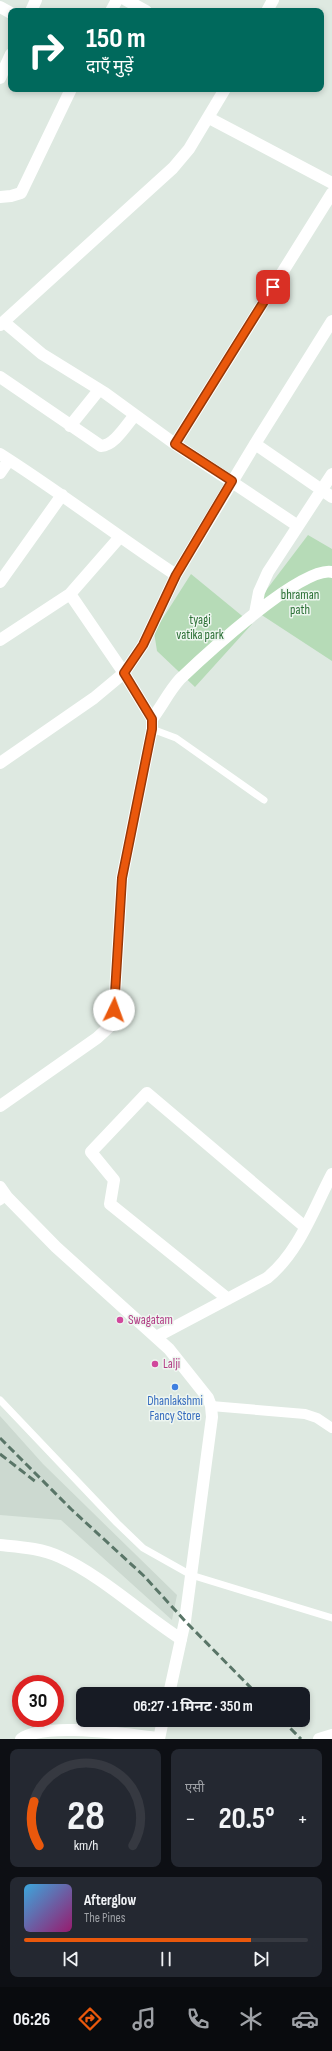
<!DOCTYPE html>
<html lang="hi">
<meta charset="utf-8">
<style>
:root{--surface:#171b24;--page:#242831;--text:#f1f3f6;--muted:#9ea1a6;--line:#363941;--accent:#ea580c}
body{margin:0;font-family:"Sofia Sans Condensed","Noto Sans Devanagari",sans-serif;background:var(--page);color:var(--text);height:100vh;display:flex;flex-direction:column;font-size:15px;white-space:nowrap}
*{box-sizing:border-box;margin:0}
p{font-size:13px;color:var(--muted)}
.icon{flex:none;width:22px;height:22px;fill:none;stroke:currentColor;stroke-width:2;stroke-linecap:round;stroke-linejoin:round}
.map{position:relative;height:1739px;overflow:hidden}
.side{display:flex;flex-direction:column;gap:10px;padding:10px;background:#0d0f14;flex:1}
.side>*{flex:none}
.top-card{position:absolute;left:8px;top:8px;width:316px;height:84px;border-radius:8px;box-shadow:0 2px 6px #0003;background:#00695c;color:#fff;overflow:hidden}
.speed{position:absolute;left:12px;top:1675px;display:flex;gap:8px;font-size:20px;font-weight:700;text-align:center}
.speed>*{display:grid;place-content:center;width:52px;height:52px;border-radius:50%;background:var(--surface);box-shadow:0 2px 6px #0003;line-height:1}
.speed .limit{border:6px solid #d22;background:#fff;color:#111}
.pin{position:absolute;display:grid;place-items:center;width:34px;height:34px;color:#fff;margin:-17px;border-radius:8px;box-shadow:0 2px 6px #0006}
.me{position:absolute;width:44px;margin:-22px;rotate:3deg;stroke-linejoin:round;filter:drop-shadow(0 0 3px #0008)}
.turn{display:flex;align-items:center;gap:14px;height:84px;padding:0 12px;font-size:18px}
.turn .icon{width:52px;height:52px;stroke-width:2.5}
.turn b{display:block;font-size:28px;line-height:34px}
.big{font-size:30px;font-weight:700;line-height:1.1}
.side .card{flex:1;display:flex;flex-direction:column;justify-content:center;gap:6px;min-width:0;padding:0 14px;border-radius:8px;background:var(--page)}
.side .dial{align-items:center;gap:0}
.dial svg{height:104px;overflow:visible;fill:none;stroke:var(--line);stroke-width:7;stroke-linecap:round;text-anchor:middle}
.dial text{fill:var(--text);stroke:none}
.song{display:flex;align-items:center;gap:12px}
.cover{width:48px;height:48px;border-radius:6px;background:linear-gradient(135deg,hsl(200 70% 55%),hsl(320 70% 35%))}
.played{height:4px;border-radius:2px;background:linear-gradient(90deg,var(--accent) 80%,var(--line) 80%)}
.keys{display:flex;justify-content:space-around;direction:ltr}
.heat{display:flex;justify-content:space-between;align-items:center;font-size:22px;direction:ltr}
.side .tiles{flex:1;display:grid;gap:10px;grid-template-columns:1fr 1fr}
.card:last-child{grid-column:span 2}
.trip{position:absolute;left:76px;top:1687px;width:234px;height:40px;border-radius:8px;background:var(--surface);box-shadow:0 2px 6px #0003;font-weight:700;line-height:40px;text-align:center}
.tabs{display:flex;height:64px;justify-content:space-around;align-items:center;background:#090b0e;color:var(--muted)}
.tabs .icon{width:28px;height:28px}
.tabs .selected{color:var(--accent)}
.tabs b{font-size:18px;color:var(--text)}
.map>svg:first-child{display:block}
.built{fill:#ccd9d0}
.green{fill:#b6dbb7}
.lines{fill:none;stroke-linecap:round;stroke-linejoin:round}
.service{stroke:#fff;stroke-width:7}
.pedestrian{stroke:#fff;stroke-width:10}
.minor{stroke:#fff;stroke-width:12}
.tertiary{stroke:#fff;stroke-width:12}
.rail{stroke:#597567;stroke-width:3;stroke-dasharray:8 4;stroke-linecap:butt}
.route-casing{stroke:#983908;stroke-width:10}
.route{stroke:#ea580c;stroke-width:7}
.hotel-dot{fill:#d1479c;stroke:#eef6f0;stroke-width:1.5}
.shop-dot{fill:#3f7fe0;stroke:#eef6f0;stroke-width:1.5}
.labels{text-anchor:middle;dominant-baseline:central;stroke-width:3;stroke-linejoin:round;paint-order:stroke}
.park-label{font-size:13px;fill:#2a6f34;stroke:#eef6f0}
.hotel-label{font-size:13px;fill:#b23c85;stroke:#eef6f0;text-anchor:start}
.shop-label{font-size:13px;fill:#366cbe;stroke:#eef6f0}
</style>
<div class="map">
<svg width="332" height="1739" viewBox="0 0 332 1739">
<rect width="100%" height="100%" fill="#dee9e1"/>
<path class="built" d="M0,1416L43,1464L177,1595L172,1620L61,1520L0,1515Z"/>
<path class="green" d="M308,535L332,549V661L254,610L258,601Z
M191,574L252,624L195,687L157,651L154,632Z"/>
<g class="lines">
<path class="service" d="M152,729L176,738L264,800
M0,1202L7,1197
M0,1400L117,1523L143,1548L191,1575L332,1618"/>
<path class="pedestrian" d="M211,1406L305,1414L317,1418L332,1428"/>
<path class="minor" d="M126,0L146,11
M0,7L11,13
M31,11L36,0
M111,11L117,0
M0,78L11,54
M209,118L332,183
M0,197L11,196L21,193L71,89
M4,322L42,354L105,393L175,444L298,526
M0,377L101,446C115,445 126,425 135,415
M70,426L99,390
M175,444L332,193
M255,444L332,497
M0,454C60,492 117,536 176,575L255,444L332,321
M0,473L9,460
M0,582L62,495
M255,613L259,592L268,572L332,474
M0,640L70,594L119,538
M152,719C162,706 169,691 180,679C203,657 302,565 332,572
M0,763L94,698L124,673L143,645L176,575
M0,1106L97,1038L109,1027L114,1010L122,878L152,729V719L124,673L70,594
M228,1299L110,1204L114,1180L91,1152L147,1093L305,1227
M156,1337L267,1278C299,1252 313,1210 332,1174
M0,1545C20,1547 41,1548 60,1557C102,1576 142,1614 181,1639
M21,1739C46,1721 128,1735 159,1738"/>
<path class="tertiary" d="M267,11L273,0
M0,325L173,168L189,149L225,89
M0,1187L7,1197L56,1247L169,1349L208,1398L211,1406L212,1417L185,1621L169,1694
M159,1739L163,1720
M319,1739L332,1735"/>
<path class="rail" d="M0,1438L71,1509L144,1576L185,1621L257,1694
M0,1454L36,1482
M282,1720L301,1739"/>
</g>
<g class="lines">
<g class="route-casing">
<path id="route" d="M114,1010L122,878L152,729V719L124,673L143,645L176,575L232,481L175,444L273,287"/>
</g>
<use href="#route" class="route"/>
</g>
<g class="hotel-dot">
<circle cx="120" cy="1320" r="4"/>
<circle cx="155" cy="1364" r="4"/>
</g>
<circle class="shop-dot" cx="175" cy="1387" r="4"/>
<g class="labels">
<g class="park-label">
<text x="300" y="595">bhraman<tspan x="300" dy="15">path</tspan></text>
<text x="200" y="620">tyagi<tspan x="200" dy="15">vatika park</tspan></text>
</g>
<g class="hotel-label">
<text x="128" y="1320">Swagatam</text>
<text x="163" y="1364">Lalji</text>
</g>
<g class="shop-label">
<text x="175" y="1401">Dhanlakshmi<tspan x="175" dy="15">Fancy Store</tspan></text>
</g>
</g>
</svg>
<div class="speed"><div class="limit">30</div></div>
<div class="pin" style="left:273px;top:287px;background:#d93025"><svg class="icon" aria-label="arrive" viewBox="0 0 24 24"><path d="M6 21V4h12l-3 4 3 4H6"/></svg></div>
<svg class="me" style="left:114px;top:1010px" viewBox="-20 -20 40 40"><circle r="19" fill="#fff"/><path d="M0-13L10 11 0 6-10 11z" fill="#ea580c"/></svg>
<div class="trip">06:27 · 1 मिनट · 350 m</div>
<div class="top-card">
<div class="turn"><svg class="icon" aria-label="right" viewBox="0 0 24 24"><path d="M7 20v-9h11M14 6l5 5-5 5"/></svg><div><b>150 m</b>दाएँ मुड़ें</div></div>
</div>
</div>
<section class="side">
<div class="tiles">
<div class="card dial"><svg viewBox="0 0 100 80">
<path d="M14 69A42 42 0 1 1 86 69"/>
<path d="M14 69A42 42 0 0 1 10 35" stroke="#ea580c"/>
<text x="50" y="56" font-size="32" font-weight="700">28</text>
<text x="50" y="72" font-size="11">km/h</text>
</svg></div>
<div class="card"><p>एसी</p>
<div class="heat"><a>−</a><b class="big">20.5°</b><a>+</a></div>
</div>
<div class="card">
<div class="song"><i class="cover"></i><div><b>Afterglow</b><p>The Pines</p></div></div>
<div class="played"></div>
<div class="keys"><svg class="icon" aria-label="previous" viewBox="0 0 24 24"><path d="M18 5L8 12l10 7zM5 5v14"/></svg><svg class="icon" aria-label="pause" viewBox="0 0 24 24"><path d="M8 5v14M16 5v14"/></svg><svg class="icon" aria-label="next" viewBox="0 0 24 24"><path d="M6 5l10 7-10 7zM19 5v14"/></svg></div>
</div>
</div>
</section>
<nav class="tabs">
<b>06:26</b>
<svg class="icon selected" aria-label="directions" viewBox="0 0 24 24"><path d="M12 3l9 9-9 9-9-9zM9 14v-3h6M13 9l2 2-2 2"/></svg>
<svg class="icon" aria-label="music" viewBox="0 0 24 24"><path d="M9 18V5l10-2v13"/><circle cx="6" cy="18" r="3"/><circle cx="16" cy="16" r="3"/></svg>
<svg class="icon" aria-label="phone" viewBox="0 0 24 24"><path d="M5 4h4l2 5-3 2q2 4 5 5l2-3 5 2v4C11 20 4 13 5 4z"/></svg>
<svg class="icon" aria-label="climate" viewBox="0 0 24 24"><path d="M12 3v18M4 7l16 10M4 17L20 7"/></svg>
<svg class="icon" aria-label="car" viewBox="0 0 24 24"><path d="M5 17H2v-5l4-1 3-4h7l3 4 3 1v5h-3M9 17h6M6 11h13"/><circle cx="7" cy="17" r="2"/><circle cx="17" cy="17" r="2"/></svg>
</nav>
